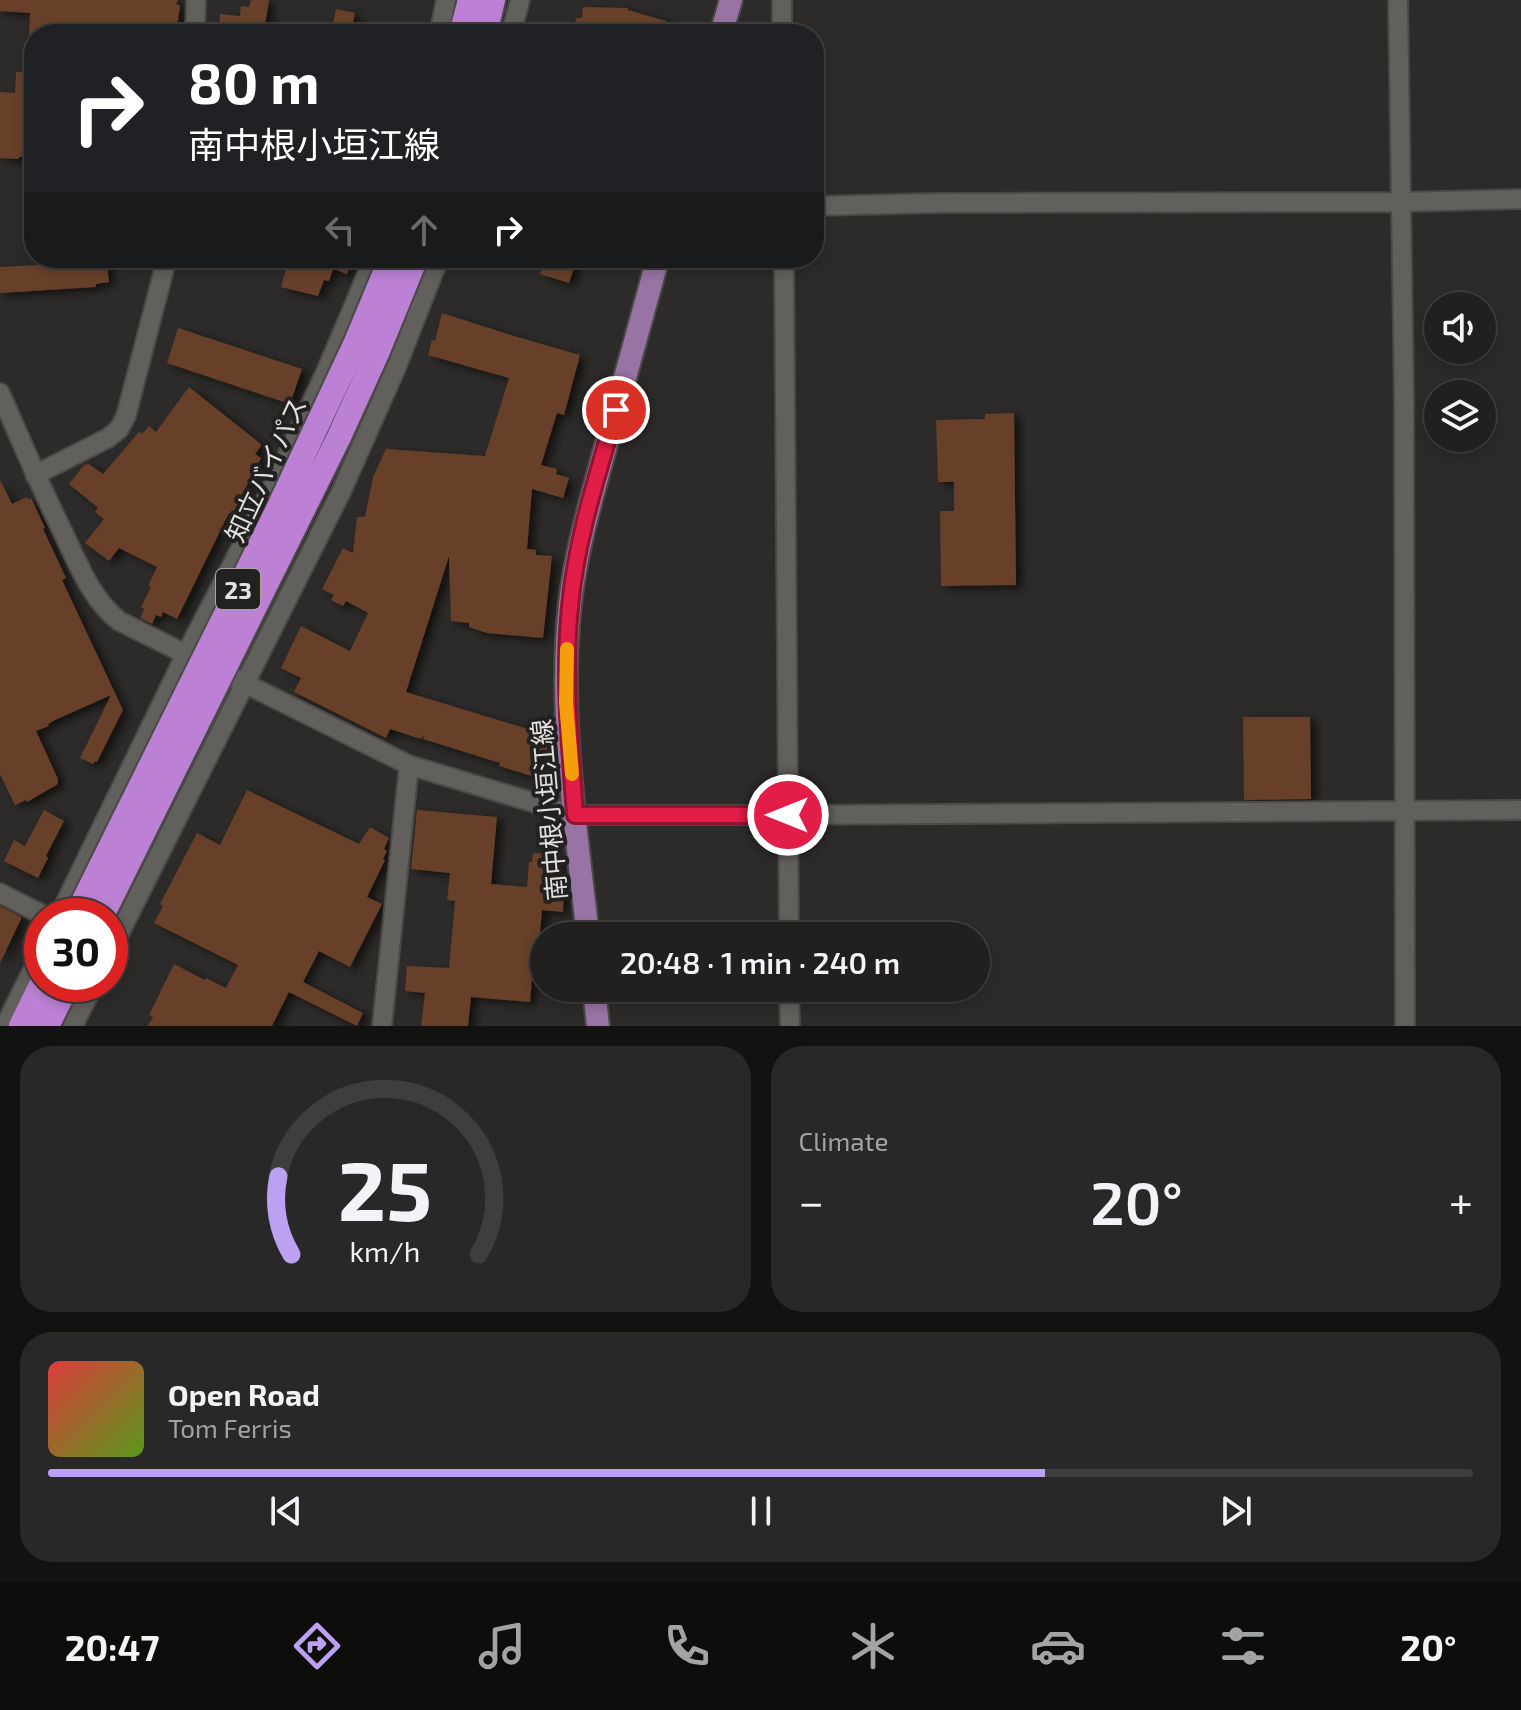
<!DOCTYPE html>
<meta charset="utf-8">
<style>
:root{--surface:#21201f;--page:#292828;--text:#f1f3f6;--muted:#a2a3a4;--line:#3e3e3d;--accent:#bca0f2}
body{margin:0;font-family:"Exo 2","Noto Sans JP",sans-serif;background:var(--page);color:var(--text);height:100vh;display:flex;flex-direction:column;font-size:30px;white-space:nowrap}
*{box-sizing:border-box;margin:0}
p{font-size:26px;color:var(--muted)}
.icon{flex:none;width:44px;height:44px;fill:none;stroke:currentColor;stroke-width:2;stroke-linecap:round;stroke-linejoin:round}
.map{position:relative;height:1026px;overflow:hidden}
.sheet{display:flex;flex-direction:column;gap:20px;padding:20px;background:#121211;flex:1}
.sheet>*{flex:none}
.top-card{position:absolute;left:24px;top:24px;width:800px;height:244px;border-radius:32px;box-shadow:0 4px 12px #0003,0 0 0 2px var(--line);background:#202124;color:#fff;overflow:hidden}
.controls{position:absolute;left:1424px;top:292px;display:grid;gap:16px}
.controls a{display:grid;place-items:center;width:72px;height:72px;border-radius:50%;background:var(--surface);box-shadow:0 4px 12px #0003,0 0 0 2px var(--line);font-size:40px}
.speed{position:absolute;left:24px;top:898px;display:flex;gap:16px;font-size:40px;font-weight:700;text-align:center}
.speed>*{display:grid;place-content:center;width:104px;height:104px;border-radius:50%;background:var(--surface);box-shadow:0 4px 12px #0003,0 0 0 2px var(--line);line-height:1}
.speed .limit{border:12px solid #d22;background:#fff;color:#111}
.pin{position:absolute;display:grid;place-items:center;width:68px;height:68px;color:#fff;margin:-34px;border:4px solid #fff;border-radius:50%;box-shadow:0 2px 8px #0007}
.me{position:absolute;width:88px;margin:-44px;rotate:270deg;stroke-linejoin:round;filter:drop-shadow(0 0 6px #0008)}
.turn{display:flex;align-items:center;gap:28px;height:168px;padding:0 32px;font-size:36px}
.turn .icon{width:104px;height:104px;stroke-width:2.5}
.turn b{display:block;font-size:56px;line-height:68px}
.lanes{display:flex;align-items:center;height:76px;padding:0 32px;background:#0003;justify-content:center;gap:40px;direction:ltr}
.lanes .off{opacity:.35}
.big{font-size:60px;font-weight:600;line-height:1.1}
.sheet .widget{flex:1;display:flex;flex-direction:column;justify-content:center;gap:12px;min-width:0;padding:0 28px;border-radius:32px;background:var(--page)}
.sheet .dial{align-items:center;gap:0}
.dial svg{height:208px;overflow:visible;fill:none;stroke:var(--line);stroke-width:7;stroke-linecap:round;text-anchor:middle}
.dial text{fill:var(--text);stroke:none}
.song{display:flex;align-items:center;gap:24px}
.cover{width:96px;height:96px;border-radius:12px;background:linear-gradient(135deg,hsl(0 70% 55%),hsl(90 70% 35%))}
.played{height:8px;border-radius:4px;background:linear-gradient(90deg,var(--accent) 70%,var(--line) 70%)}
.keys{display:flex;justify-content:space-around;direction:ltr}
.heat{display:flex;justify-content:space-between;align-items:center;font-size:44px;direction:ltr}
.sheet .tiles{flex:1;display:grid;gap:20px;grid-template-columns:1fr 1fr}
.widget:last-child{grid-column:span 2}
.trip{position:absolute;left:530px;top:922px;width:460px;height:80px;border-radius:40px;background:var(--surface);box-shadow:0 4px 12px #0003,0 0 0 2px var(--line);font-weight:600;line-height:80px;text-align:center}
.tabs{display:flex;height:128px;justify-content:space-around;align-items:center;background:#0d0d0c;color:var(--muted)}
.tabs .icon{width:56px;height:56px}
.tabs .on{color:var(--accent)}
.tabs b{font-size:36px;color:var(--text)}
.map>svg:first-child{display:block}
.building{fill:#683f29;filter:url(#shadow)}
.lines{fill:none;stroke-linecap:round;stroke-linejoin:round}
.minor-casing{stroke:#494947;stroke-width:22}
.major-casing{stroke:#494947;stroke-width:26}
.highway-casing{stroke:#494947;stroke-width:28}
.minor{stroke:#61605d;stroke-width:18}
.major{stroke:#9873a4;stroke-width:22}
.highway{stroke:#bc80d4;stroke-width:24}
.highway-bridge-casing{stroke:#494947;stroke-width:28;stroke-linecap:butt}
.highway-bridge{stroke:#bc80d4;stroke-width:24}
.route-casing{stroke:#92132f;stroke-width:20}
.route{stroke:#e11d48;stroke-width:14}
.slow{stroke:#f59e0b;stroke-width:14}
.labels{text-anchor:middle;dominant-baseline:central;stroke-width:8;stroke-linejoin:round;paint-order:stroke}
.shield{fill:#22211f;stroke:#a8a7a5;stroke-width:2}
.shield-label{font-size:24px;font-weight:bold;fill:#e1e1df}
.street-label{font-size:26px;fill:#e1e1df;stroke:#22211f}
</style>
<div class="map">
<svg width="1521" height="1026" viewBox="0 0 1521 1026">
<defs>
<filter id="shadow"><feDropShadow dx="6" dy="3.5" stdDeviation="4" flood-color="#0009"/></filter>
</defs>
<rect width="100%" height="100%" fill="#2c2b29"/>
<path class="building" d="M0,0H178L176,4L180,6L178,21L172,34H29L30,13L0,11Z
M251,0H269L264,32L244,28V30L219,28L220,14L240,16L241,6L249,7Z
M583,7L628,8V10L666,21L663,34H575L576,18H582Z
M336,9L355,13L351,34H331Z
M16,72L34,73V156L19,157V159L0,158V92L15,93Z
M60,258H106L109,282L96,284V287L0,293V267L60,264Z
M289,258H353L347,274L333,269L329,281L324,280L318,296L281,287Z
M545,258H577L569,283L540,274Z
M442,313L514,336L580,355L564,415L557,413L541,465L557,469L556,474L569,478L563,498L532,489L527,549L536,550V555L552,556L543,638L487,633L469,627V623L451,621L449,556L406,692L551,736L545,756L542,755L535,777L499,766L500,763L423,739L424,734L421,739L390,729L386,738L294,692L301,678L281,668L301,626L350,651L368,613L346,601L343,606L331,600L334,595L322,589L343,548L353,553L357,517H365L373,477L386,449L485,456L509,378L428,355L432,340L435,341Z
M178,328L302,369L290,404L167,363Z
M189,387L262,445L255,454L261,458L232,515L229,513L177,619L163,612L161,617L156,615L152,624L140,618L144,609L141,607L151,587L148,586L157,567L119,548L109,561L85,543L104,519L95,512L98,508L69,484L84,465L89,464L103,474L139,432L142,434L149,426L156,432Z
M1014,413L1016,585L941,586L940,511H954V482H938L936,420L985,419V414Z
M0,480L12,504L27,497L28,500L31,498L45,528L43,529L66,578L62,580L123,710L97,762L95,761L93,764L80,758L111,695L55,720L48,724L49,726L36,731L58,779V784L27,802L26,800L15,805L0,774Z
M1243,717H1310L1311,799L1244,800Z
M247,790L359,844L370,827L389,838L384,849L387,851L383,859L385,860L367,897L382,904L350,967L319,951L303,982L363,1013L357,1026L289,992L272,1026H148L153,1017L149,1015L174,964L205,980L206,978L226,988L238,965L154,923L163,906L160,904L197,833L220,845Z
M44,810L64,821L46,856L48,858L38,878L4,861L14,840L25,846Z
M417,810L497,817L491,884L527,887L529,862H532L533,853L559,855L556,890H564L563,912L542,910L537,968L533,967L530,1002L471,997L468,1026H421L425,993L405,991L407,966L449,968L455,901L447,900L450,873L411,869Z
M0,906L21,917V919L0,963Z"/>
<g class="lines">
<g class="minor-casing">
<path id="minor" d="M782,0V34
M1398,0L1404,400L1405,1026
M195,34L196,0
M439,34L446,0
M511,34L520,0
M814,206L937,203L1402,202L1521,199
M784,258L789,936
M0,393C20,438 39,484 61,528C77,561 90,598 119,621L409,765L575,815H788L1521,810
M35,475L108,438L119,429L126,416L167,258
M0,893L45,916
M59,916L186,654L274,484L325,374L374,258
M110,952L341,492L396,368L439,258
M789,988L790,1026
M5,1026L42,951
M73,1026L94,984
M382,1026L409,765"/>
</g>
<g class="major-casing">
<path id="major" d="M721,34L731,0
M588,936C576,828 558,712 570,604C576,549 592,497 606,445C624,383 641,320 658,258
M594,988L598,1026"/>
</g>
<g class="highway-casing">
<path id="highway" d="M461,34L470,0
M485,34L493,0
M21,1026L42,983
M47,1026L68,984"/>
</g>
<use href="#minor" class="minor"/>
<use href="#major" class="major"/>
<use href="#highway" class="highway"/>
<g class="highway-bridge-casing">
<path id="highway-bridge" d="M76,916L276,513L356,342L391,258
M102,916L339,437L378,351L416,258"/>
</g>
<use href="#highway-bridge" class="highway-bridge"/>
</g>
<g class="lines">
<g class="route-casing">
<path id="route" d="M616,410C598,474 576,539 570,607C563,677 570,745 575,815H788"/>
</g>
<use href="#route" class="route"/>
<path class="slow" d="M567,649L566,703L572,774"/>
</g>
<g class="labels">
<rect class="shield" x="216" y="569" width="44" height="40" rx="6"/>
<g class="shield-label">
<text x="238" y="589">23</text>
</g>
<g class="street-label">
<text transform="translate(265 469) rotate(-65)">知立バイパス</text>
<text transform="translate(548 810) rotate(-95)">南中根小垣江線</text>
</g>
</g>
</svg>
<div class="controls">
<a><svg class="icon" aria-label="sound" viewBox="0 0 24 24"><path d="M4 9h4l5-4v14l-5-4H4zM17 9q2 3 0 6"/></svg></a>
<a><svg class="icon" aria-label="layers" viewBox="0 0 24 24"><path d="M12 4l9 5-9 5-9-5zM3 14l9 5 9-5"/></svg></a>
</div>
<div class="speed"><div class="limit">30</div></div>
<div class="pin" style="left:616px;top:410px;background:#d93025"><svg class="icon" aria-label="arrive" viewBox="0 0 24 24"><path d="M6 21V4h12l-3 4 3 4H6"/></svg></div>
<svg class="me" style="left:788px;top:815px" viewBox="-20 -20 40 40"><circle r="17" fill="#e11d48" stroke="#fff" stroke-width="3"/><path d="M0-11L8 9 0 5-8 9z" fill="#fff"/></svg>
<div class="trip">20:48 · 1 min · 240 m</div>
<div class="top-card">
<div class="turn"><svg class="icon" aria-label="right" viewBox="0 0 24 24"><path d="M7 20v-9h11M14 6l5 5-5 5"/></svg><div><b>80 m</b>南中根小垣江線</div></div>
<div class="lanes"><svg class="icon off" aria-label="left" viewBox="0 0 24 24"><path d="M17 20v-9H6M10 6l-5 5 5 5"/></svg><svg class="icon off" aria-label="ahead" viewBox="0 0 24 24"><path d="M12 20V5M6 11l6-6 6 6"/></svg><svg class="icon" aria-label="right" viewBox="0 0 24 24"><path d="M7 20v-9h11M14 6l5 5-5 5"/></svg></div>
</div>
</div>
<section class="sheet">
<div class="tiles">
<div class="widget dial"><svg viewBox="0 0 100 80">
<path d="M14 69A42 42 0 1 1 86 69"/>
<path d="M14 69A42 42 0 0 1 9 39" stroke="#bca0f2"/>
<text x="50" y="56" font-size="32" font-weight="700">25</text>
<text x="50" y="72" font-size="11">km/h</text>
</svg></div>
<div class="widget"><p>Climate</p>
<div class="heat"><a>−</a><b class="big">20°</b><a>+</a></div>
</div>
<div class="widget">
<div class="song"><i class="cover"></i><div><b>Open Road</b><p>Tom Ferris</p></div></div>
<div class="played"></div>
<div class="keys"><svg class="icon" aria-label="previous" viewBox="0 0 24 24"><path d="M18 5L8 12l10 7zM5 5v14"/></svg><svg class="icon" aria-label="pause" viewBox="0 0 24 24"><path d="M8 5v14M16 5v14"/></svg><svg class="icon" aria-label="next" viewBox="0 0 24 24"><path d="M6 5l10 7-10 7zM19 5v14"/></svg></div>
</div>
</div>
</section>
<nav class="tabs">
<b>20:47</b>
<svg class="icon on" aria-label="directions" viewBox="0 0 24 24"><path d="M12 3l9 9-9 9-9-9zM9 14v-3h6M13 9l2 2-2 2"/></svg>
<svg class="icon" aria-label="music" viewBox="0 0 24 24"><path d="M9 18V5l10-2v13"/><circle cx="6" cy="18" r="3"/><circle cx="16" cy="16" r="3"/></svg>
<svg class="icon" aria-label="phone" viewBox="0 0 24 24"><path d="M5 4h4l2 5-3 2q2 4 5 5l2-3 5 2v4C11 20 4 13 5 4z"/></svg>
<svg class="icon" aria-label="climate" viewBox="0 0 24 24"><path d="M12 3v18M4 7l16 10M4 17L20 7"/></svg>
<svg class="icon" aria-label="car" viewBox="0 0 24 24"><path d="M5 17H2v-5l4-1 3-4h7l3 4 3 1v5h-3M9 17h6M6 11h13"/><circle cx="7" cy="17" r="2"/><circle cx="17" cy="17" r="2"/></svg>
<svg class="icon" aria-label="filters" viewBox="0 0 24 24"><path d="M4 7h16M4 17h16"/><circle cx="9" cy="7" r="2"/><circle cx="15" cy="17" r="2"/></svg>
<b>20°</b>
</nav>
